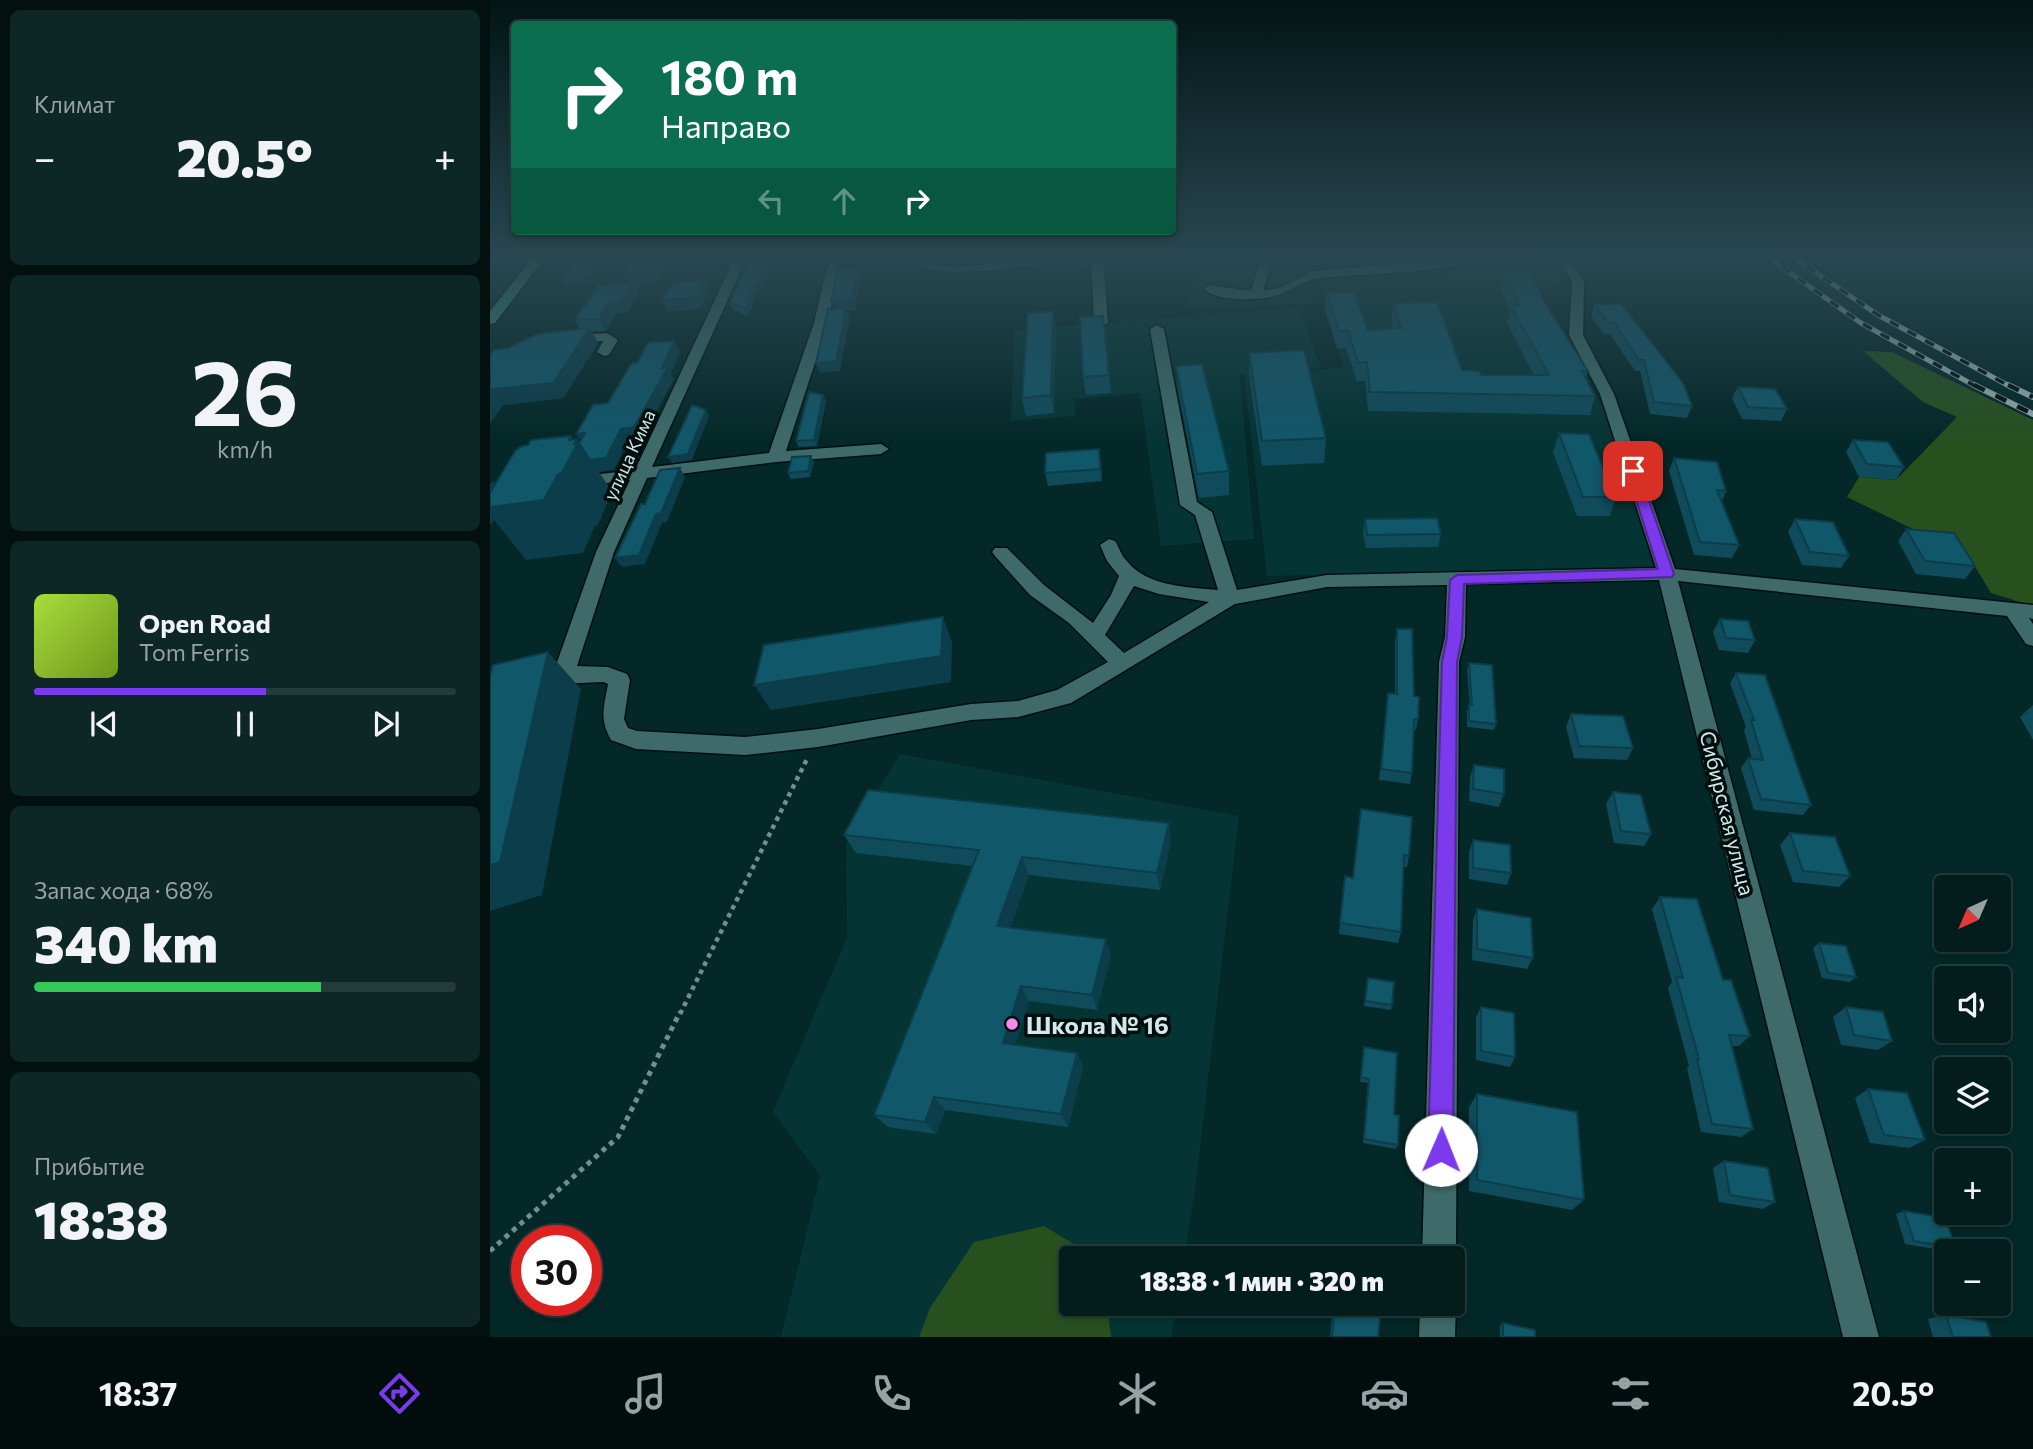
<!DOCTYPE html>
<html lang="ru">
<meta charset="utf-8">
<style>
:root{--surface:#031d1d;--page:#0d2626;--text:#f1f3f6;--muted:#97a2a4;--line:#243b3b;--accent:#7c3aed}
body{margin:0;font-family:Commissioner,sans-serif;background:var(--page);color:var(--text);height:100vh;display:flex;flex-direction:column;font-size:26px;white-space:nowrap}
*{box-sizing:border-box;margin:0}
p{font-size:23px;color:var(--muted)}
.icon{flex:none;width:38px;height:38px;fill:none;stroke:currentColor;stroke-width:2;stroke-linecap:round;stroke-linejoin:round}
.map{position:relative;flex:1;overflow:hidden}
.side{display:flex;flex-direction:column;gap:10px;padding:10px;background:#021010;width:490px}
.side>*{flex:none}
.banner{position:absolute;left:21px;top:21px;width:665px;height:214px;border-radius:7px;box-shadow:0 4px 10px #0003,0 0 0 2px var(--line);background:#0b6e4f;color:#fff;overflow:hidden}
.needle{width:46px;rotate:224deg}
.buttons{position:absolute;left:1444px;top:875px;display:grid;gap:14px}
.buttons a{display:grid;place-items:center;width:77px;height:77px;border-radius:7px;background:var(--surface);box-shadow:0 4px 10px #0003,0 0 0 2px var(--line);font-size:35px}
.speed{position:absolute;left:21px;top:1225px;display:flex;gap:14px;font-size:35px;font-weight:700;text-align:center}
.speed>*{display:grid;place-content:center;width:91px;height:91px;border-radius:50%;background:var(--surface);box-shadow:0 4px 10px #0003,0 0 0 2px var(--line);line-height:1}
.speed .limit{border:10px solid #d22;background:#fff;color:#111}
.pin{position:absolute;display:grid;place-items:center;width:60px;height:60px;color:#fff;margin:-30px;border-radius:14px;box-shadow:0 4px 10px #0006}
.me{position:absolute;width:77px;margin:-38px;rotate:1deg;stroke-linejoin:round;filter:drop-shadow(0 0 5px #0008)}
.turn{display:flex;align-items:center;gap:24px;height:147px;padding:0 35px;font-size:32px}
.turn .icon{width:91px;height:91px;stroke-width:2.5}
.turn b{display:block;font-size:49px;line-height:60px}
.lanes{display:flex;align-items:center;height:66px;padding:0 35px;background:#0003;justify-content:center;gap:35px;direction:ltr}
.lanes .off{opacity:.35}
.big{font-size:52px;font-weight:800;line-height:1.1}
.side .widget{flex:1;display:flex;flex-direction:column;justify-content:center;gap:10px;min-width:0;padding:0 24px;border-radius:10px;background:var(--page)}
.side .dial{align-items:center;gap:0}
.dial b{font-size:91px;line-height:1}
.song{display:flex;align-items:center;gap:21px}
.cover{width:84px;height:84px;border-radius:10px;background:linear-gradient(135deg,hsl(80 70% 55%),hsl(80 70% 35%))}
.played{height:7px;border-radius:4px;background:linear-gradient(90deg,var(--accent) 55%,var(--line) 55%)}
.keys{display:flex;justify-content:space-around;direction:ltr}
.heat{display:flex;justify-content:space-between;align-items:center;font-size:38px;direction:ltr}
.charge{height:10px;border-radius:5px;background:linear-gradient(90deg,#34c759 68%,var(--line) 0)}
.trip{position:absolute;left:569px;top:1246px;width:406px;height:70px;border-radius:7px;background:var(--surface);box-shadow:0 4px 10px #0003,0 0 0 2px var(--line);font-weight:800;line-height:70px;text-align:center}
.dock{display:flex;height:112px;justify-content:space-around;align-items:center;background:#010c0c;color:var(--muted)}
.dock .icon{width:49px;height:49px}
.dock .selected{color:var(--accent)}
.dock b{font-size:32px;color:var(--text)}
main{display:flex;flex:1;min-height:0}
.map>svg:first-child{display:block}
.built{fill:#053434}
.green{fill:#28501f}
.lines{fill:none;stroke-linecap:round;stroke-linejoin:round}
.minor-casing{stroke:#000f0f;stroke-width:3}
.major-casing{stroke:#000f0f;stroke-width:3}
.path-far1{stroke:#728f8e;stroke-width:4.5;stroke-dasharray:4.5 4.5;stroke-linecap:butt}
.path{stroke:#728f8e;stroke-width:5;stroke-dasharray:5 5;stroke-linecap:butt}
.minor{fill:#3e6b6a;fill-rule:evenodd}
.major{fill:#428d79;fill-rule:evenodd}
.rail-far1-casing{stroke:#96b0af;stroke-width:5}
.rail-casing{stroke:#96b0af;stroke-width:6}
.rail-far1{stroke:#000e0e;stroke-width:3.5;stroke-dasharray:10;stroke-linecap:butt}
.rail{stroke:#000e0e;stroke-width:4.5;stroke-dasharray:12;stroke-linecap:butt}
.wall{fill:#0f4b5b}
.shaded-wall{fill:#0c3d4a}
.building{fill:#11576a;stroke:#0c3d4a;stroke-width:2}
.route{fill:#7c3aed;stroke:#51269a;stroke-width:2}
.poi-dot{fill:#f888ea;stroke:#000e0e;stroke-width:2.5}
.labels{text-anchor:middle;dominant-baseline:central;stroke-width:7;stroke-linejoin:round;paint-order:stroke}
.far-street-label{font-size:18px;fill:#d2e9e8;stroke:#000e0e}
.street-label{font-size:21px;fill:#d2e9e8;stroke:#000e0e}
.near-poi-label{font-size:24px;font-weight:bold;fill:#d2e9e8;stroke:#000e0e;text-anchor:start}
</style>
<main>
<section class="side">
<div class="widget"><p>Климат</p>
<div class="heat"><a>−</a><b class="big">20.5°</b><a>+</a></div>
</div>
<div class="widget dial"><b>26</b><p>km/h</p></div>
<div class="widget">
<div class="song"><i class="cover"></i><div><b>Open Road</b><p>Tom Ferris</p></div></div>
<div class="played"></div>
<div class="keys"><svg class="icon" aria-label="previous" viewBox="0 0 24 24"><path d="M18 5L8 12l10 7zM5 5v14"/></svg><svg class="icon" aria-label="pause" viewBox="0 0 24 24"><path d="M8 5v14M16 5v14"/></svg><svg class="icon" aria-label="next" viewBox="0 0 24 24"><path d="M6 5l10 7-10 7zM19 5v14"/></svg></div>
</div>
<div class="widget"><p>Запас хода · 68%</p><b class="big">340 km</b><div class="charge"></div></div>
<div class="widget"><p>Прибытие</p><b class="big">18:38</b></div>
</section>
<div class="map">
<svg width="1543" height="1337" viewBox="0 0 1543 1337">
<rect width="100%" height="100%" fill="#042727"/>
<path class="built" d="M717,255H1058L1075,285L1048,286L1034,263L821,282L823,304L697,307Z
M1008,268L1017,287H1043L1117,416L1164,568L777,576L754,374L750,375L764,539L671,546L650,393L585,399V416L521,421L524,330L809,308L831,368L764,374L853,368L830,284Z
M410,754L749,816L705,1191L694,1258H581V1304H687L681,1337H291L330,1176L283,1112L357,937L356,844Z"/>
<path class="green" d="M1373,351L1402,352L1543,420V606L1501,593L1472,545L1427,531L1357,497L1369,477L1406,480L1467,417L1433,402Z
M554,1226L607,1258H581V1304H617L621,1337H429L440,1308L484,1242Z"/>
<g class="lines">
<g class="minor-casing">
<path id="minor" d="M246,255H258L162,467L279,453L324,323L337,267L343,263L349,267L338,323L296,451L391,444L399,449L391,454L286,462L157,478L124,552L87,666L118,667L137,674L140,680L134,719L138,728L147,731L255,737L328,729L481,704L528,701L567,690L618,662L579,623L540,595L505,556L502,552L505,548H517L554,585L603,623L621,595L629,576L617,561L610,545L619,539L625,541C629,547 631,555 636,560C657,587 697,587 728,590L705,515L690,505L660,329L667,325L674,329L707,502L722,512L747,590L837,575L1166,568L1110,394L1079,335L1082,282L1065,255H1077L1094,282L1093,335L1124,394L1185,569L1543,605V619L1539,618L1543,624V646L1536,644L1517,616L1188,581L1389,1337H1353L1169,580L976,584L975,637L969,662L966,1258L962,1267V1258H932L949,662L955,637L957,585L837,587L745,604L581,703L528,717L481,720L328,747L255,755L146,749L121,740C109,718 114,707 118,684L114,682L66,684L0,698V682L65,668L106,552L140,480L85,487L77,482L85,477L145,470ZM644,586L669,594L719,602L634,653L615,635Z
M427,255H439L440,263C463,274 532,257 561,255C574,255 587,255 600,255L594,258C563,262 447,283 428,264Z
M601,255H613L618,323L611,327L604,323Z
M771,255H783L773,291L789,288L824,271L1001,255C975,272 867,274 830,278C811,280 796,296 776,298C758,300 727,301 713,289L719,285L761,291Z
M1515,255H1543V260Z
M117,333L128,340L119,355L114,356L107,352L113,341L78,344L71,340L78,336Z
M962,1296L966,1304L965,1337H929L930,1304H962Z"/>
</g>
<g class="major-casing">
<path id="major" d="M45,255H57L5,323L0,324V311Z"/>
</g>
<path class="path-far1" d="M190,1014L318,757"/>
<path class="path" d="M0,1251L128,1137L190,1012"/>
<use href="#minor" class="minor"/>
<use href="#major" class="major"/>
<g class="rail-far1-casing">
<path id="rail-far1" d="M1275,255L1371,323L1487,387
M1300,255L1388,315L1521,387"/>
</g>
<g class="rail-casing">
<path id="rail" d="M1484,385L1543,414
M1518,385L1543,397"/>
</g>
<use href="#rail-far1" class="rail-far1"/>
<use href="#rail" class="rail"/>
</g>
<path class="wall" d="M261,255L273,289H269L258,317L243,309L240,302Z
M1014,272L1056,305L1098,371L1096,378L1105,396L1100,415L878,411L875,381H867L856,348L847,349L835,310L836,293L878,330L903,329L901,321L903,303L972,370L991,375H1044L1017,323L1020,311L1011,289Z
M134,274L167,285L145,287L148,294L138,312L126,313L116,331H102L108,343L73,398L13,405L18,348L90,329L85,320L139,283Z
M1131,304L1202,406L1197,418L1160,414L1150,371H1145L1120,334H1114L1101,316L1105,305Z
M563,311L566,328L564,413L536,416L532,398Z
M613,316L621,393L596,395L593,377Z
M759,353L836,438L834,463L772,466L759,376Z
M686,366L739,471V495L709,498L688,389Z
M1248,387L1297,409L1291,421L1252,419L1242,398Z
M333,395L336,401L327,446L309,447L306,441Z
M1069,433L1126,497L1120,516H1087L1063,452Z
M1363,440L1414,467L1406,480L1369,477L1356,452Z
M1184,458L1236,491L1232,501L1249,545L1242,558L1204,555L1179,471Z
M611,461L612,481L558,486L555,473Z
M324,462L320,477L301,479L298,473Z
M875,519L951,534L948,547L876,548L873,532Z
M1305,519L1359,556L1351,568L1312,565L1298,532Z
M1416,529L1485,566L1475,579L1426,574L1408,541Z
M1230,619L1265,640L1258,653L1229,650L1223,632Z
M907,629L928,719L926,730H924L922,773L920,784L889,780L898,693L905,694V640Z
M979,663L1006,724L1004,730L977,727V711L979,705H980L977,670Z
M1246,673L1321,805L1313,815L1264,810L1251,768L1258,758L1262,759L1254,730L1256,727L1240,683Z
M1543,705V740L1530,717Z
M1081,714L1143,748L1137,760L1084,758L1076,727Z
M984,765L1014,794L1009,807L979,801L980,777Z
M1123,792L1161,834L1154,846L1124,843L1116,804Z
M869,821L919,856L917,867H914L911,932L908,943L849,934L855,876L863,878Z
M1300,833L1360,876L1349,887L1303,882L1290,845Z
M354,835L681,841L670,890L539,875L520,928L621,955L607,1010L539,1001L525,1045L587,1053L593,1067L578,1127L455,1110L446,1134L398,1127L384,1115L483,866L366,853Z
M983,840L1021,873L1017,885L979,879V852Z
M1170,897L1233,980L1260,1036L1249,1046H1242L1263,1129L1251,1137L1211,1132L1197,1068L1199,1066L1178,988L1182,982L1162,909Z
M987,909L1043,958L1037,969L982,960L983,920Z
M1329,943L1366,977L1360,982L1332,978L1323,948Z
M878,978L902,1005L901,1010L874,1006Z
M991,1007L1025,1057L1020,1067L986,1060V1017Z
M1356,1007L1402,1041L1388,1050L1351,1045L1343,1017Z
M874,1047L908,1145L906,1149L873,1143L878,1083L870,1082Z
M1378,1089L1435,1140L1419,1148L1380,1143L1365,1098Z
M987,1094L1094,1200L1082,1210L979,1191V1107Z
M1234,1161L1285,1202L1273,1209L1229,1202L1223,1168Z
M1414,1211L1466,1248L1457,1251L1415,1244L1406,1214Z
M843,1304H891L888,1337H840Z
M1456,1315L1501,1337H1443L1438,1319Z
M1013,1323L1045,1337H1010V1325Z"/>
<path class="shaded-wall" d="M0,255H9L0,266Z
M168,255H180L167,285L145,287L148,294L138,312L126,313L116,331L109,319L120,302L141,286L134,274Z
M281,255H286L273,289H269L258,317L255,309L266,282Z
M105,259L108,264L96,284L75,287L72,281Z
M595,259L596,269L576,272L574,261Z
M368,267L371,278L365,310L357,311L360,317L350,371L330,373L326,363L345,312L341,301Z
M214,280L219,291L211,308L178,312L172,300Z
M563,311L566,328L564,413L561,395Z
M100,328L108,343L73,398L13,405L0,424V392L2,389Z
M184,341L190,352L181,373L184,379L151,440L138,441L124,470L109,472L121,490L120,493L121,495L108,525L105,526L93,553L36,560L4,520L0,526V485L3,481L17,499L79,440L81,436L85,441L87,439L100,460L131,429L172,368Z
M333,395L336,401L327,446L324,440Z
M216,410L219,416L202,460L182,463L178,457Z
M95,433L94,446L86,434Z
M609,449L611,461L612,481L610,469Z
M321,456L324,462L320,477L318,471Z
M190,468L195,477L177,522L172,523L155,564L132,567L125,558L166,514Z
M453,617L462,642L461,682L281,710L264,685Z
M58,652L91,689L52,895L0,911V865Z
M679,823L681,841L670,890L667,873Z
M532,857L539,875L515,943L507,926Z
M616,939L621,955L607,1010L602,995Z
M531,986L539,1001L521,1058L513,1043Z
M587,1053L593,1067L578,1127L571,1114Z
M444,1097L455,1110L446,1134L435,1122Z"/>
<path class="building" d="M144,255H168L160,272L134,274Z
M261,255H281L270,282H266L255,309L240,302Z
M572,255H594L595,259L574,261Z
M105,259L93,279L72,281L85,261Z
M368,267L362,299L341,301L348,270Z
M1014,272H1040L1056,305L1098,371H1092L1105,396L880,392L877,362L868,363L858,330L849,331L836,293L864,292L878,330L911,328L903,303L947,302L972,370L990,371L991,375H1059L1021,306L1029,305Z
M214,280L206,297L172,300L184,283Z
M142,283L132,301L120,302L109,319L85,320L108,286Z
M1131,304L1193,383L1202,406L1164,402L1154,360H1149L1124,322L1118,323L1105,305Z
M356,308L346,361L326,363L338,309Z
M563,311L561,395L532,398L538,313Z
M613,316L619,375L593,377L590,317Z
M100,328L63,383L2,389L0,392V355L4,350L18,348L48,334Z
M184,341L172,368L178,367L144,427L131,429L116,458L100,460L89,443L95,433L86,434L103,405L118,403L141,364L147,363L158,343Z
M814,350L836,438L772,441L759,353Z
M712,364L739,471L707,474L686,366Z
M1248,387L1285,389L1297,409L1258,407Z
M319,392L333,395L324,440L306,441Z
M202,405L216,410L198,454L178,457Z
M1069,433L1099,434L1126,497H1093Z
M81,436L79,440L87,439L84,444H87L72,473L68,474L54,500L0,507V493L25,451L32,446L38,445L41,440Z
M1363,440L1398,442L1414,467L1377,464Z
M609,449L610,469L555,473L556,453Z
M321,456L318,471L298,473L302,457Z
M1184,458L1227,462L1236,491L1227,490L1249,545L1210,542Z
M190,468L171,513L166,514L149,555L125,558L151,504H155L170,470Z
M947,518L951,534L877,535L875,519Z
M1305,519L1343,522L1359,556L1320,552Z
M1416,529L1464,533L1485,566L1435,561Z
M453,617L451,656L264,685L274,645Z
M1230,619L1258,621L1265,640L1236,638Z
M907,629H922L924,696L929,697L928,719H924L922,773L891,769L898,693L907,694Z
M58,652L10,862L0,865V676L3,665Z
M979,663L1002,665L1006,724L979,721V705H982Z
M1246,673L1275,675L1321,805L1271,799L1258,758L1273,760L1261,720H1264Z
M1081,714L1133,716L1143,748L1089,746Z
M984,765L1014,769V794L983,789Z
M378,790L679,823L667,873L532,857L507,926L616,939L602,995L531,986L513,1043L587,1053L571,1114L444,1097L435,1122L384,1115L489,850L354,835Z
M1123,792L1151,795L1161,834L1131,831Z
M871,809L922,817L919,856L914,855L911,932L850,923L855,876L863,878Z
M1300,833L1345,837L1360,876L1313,871Z
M983,840L1020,845L1021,873L983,868Z
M1170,897L1207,899L1233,980H1241L1260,1036L1239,1035L1263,1129L1222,1124L1207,1059H1209L1186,977L1193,978Z
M987,909L1041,918L1043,958L987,949Z
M1329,943L1356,946L1366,977L1338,973Z
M878,978L904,982L902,1005L875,1001Z
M991,1007L1024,1013L1025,1057L991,1051Z
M1356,1007L1393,1012L1402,1041L1364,1035Z
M874,1047L907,1053L904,1114L909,1116L908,1145L874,1139L879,1079L871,1077Z
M1378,1089L1417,1093L1435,1140L1394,1135Z
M987,1094L1087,1112L1094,1200L987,1180Z
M1234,1161L1278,1168L1285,1202L1240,1195Z
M1414,1211L1455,1218L1466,1248L1424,1241Z
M845,1304H891L888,1337H842Z
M1456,1315L1496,1322L1501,1337H1463Z
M1013,1323L1045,1330V1337H1013Z"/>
<linearGradient id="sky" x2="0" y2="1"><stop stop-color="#021515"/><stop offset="0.58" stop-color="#294752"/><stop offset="1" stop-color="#294752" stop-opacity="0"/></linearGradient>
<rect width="1543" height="443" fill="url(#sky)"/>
<path class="route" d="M1143,467L1149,471L1184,574L1182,577L974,584L972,637L967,662L963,1150L959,1158L951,1162L942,1158L938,1150L952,662L957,637L960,580L967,575L1168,569L1137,471Z"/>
<circle class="poi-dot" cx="522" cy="1024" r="7"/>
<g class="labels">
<g class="far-street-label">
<text transform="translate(139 455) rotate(-65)">улица Кима</text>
</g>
<g class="street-label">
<text transform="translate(1238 813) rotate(76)">Сибирская улица</text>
</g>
<g class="near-poi-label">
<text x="536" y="1024">Школа № 16</text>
</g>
</g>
</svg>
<div class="buttons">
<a><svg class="needle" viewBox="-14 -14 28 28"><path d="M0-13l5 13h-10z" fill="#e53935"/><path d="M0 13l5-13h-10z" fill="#97a2a4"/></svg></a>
<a><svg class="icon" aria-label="sound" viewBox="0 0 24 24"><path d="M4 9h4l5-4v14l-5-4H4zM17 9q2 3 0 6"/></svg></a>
<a><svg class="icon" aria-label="layers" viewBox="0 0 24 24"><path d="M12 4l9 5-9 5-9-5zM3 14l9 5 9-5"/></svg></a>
<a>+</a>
<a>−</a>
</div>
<div class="speed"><div class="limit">30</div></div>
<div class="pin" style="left:1143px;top:471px;background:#d93025"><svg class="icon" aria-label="arrive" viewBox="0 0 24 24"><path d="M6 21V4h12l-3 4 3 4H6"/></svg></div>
<svg class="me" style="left:951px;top:1150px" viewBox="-20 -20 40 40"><circle r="19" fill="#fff"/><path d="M0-13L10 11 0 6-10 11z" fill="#7c3aed"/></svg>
<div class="trip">18:38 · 1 мин · 320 m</div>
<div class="banner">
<div class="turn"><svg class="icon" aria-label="right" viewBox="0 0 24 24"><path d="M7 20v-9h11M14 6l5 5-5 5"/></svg><div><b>180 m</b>Направо</div></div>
<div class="lanes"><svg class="icon off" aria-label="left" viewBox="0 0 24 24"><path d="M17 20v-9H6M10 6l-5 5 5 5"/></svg><svg class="icon off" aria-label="ahead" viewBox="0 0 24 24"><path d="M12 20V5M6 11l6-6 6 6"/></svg><svg class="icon" aria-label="right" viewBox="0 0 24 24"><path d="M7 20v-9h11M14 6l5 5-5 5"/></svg></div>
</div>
</div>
</main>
<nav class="dock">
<b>18:37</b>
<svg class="icon selected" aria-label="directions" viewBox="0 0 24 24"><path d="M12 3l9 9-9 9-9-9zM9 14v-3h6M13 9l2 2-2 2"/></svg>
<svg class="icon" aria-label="music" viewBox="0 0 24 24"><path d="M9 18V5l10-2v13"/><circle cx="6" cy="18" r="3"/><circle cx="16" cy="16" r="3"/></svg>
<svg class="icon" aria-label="phone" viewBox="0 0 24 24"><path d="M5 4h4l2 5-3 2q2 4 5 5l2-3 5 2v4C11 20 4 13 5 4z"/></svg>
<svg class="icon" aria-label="climate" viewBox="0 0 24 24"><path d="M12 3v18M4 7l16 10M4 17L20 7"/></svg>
<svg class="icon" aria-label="car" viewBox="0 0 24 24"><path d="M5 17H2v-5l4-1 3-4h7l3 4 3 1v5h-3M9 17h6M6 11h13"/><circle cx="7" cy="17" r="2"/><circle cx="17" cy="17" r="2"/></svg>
<svg class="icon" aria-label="filters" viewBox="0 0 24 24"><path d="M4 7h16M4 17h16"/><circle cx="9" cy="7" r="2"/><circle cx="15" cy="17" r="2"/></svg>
<b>20.5°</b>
</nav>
